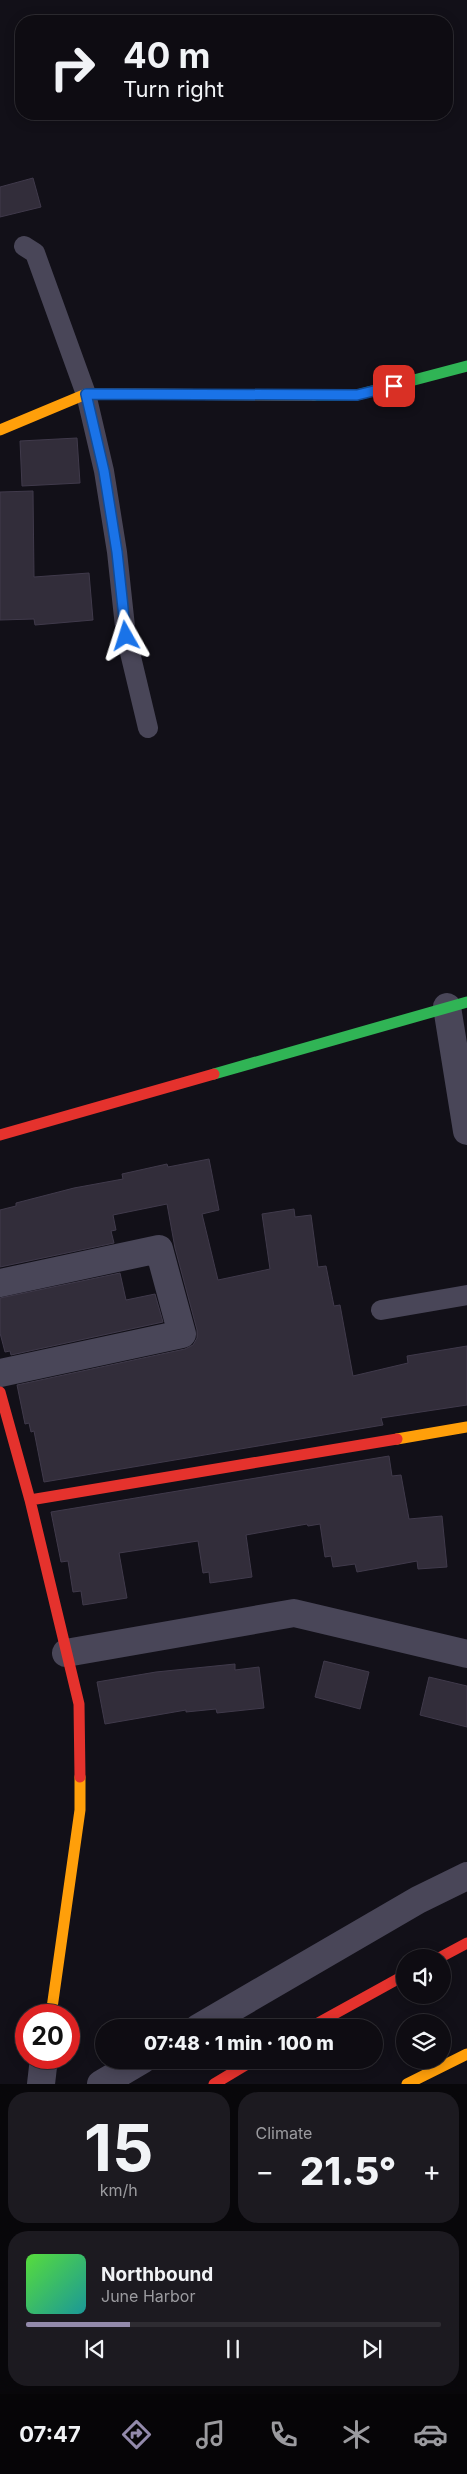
<!DOCTYPE html>
<meta charset="utf-8">
<style>
:root{--surface:#0e0c12;--page:#1c1a20;--text:#f1f3f6;--muted:#9b9b9f;--line:#2e2c32;--accent:#938aab}
body{margin:0;font-family:Inter,sans-serif;background:var(--page);color:var(--text);height:100vh;display:flex;flex-direction:column;font-size:19px;white-space:nowrap}
*{box-sizing:border-box;margin:0}
p{font-size:16px;color:var(--muted)}
.icon{flex:none;width:28px;height:28px;fill:none;stroke:currentColor;stroke-width:2;stroke-linecap:round;stroke-linejoin:round}
.map{position:relative;height:2084px;overflow:hidden}
.drawer{display:flex;flex-direction:column;gap:8px;padding:8px;background:#08070a;flex:1}
.drawer>*{flex:none}
.banner{position:absolute;left:15px;top:15px;width:438px;height:105px;border-radius:20px;box-shadow:0 2px 12px #0003,0 0 0 1px var(--line);background:#0e0c12;color:var(--text);overflow:hidden}
.fabs{position:absolute;left:396px;top:1949px;display:grid;gap:10px}
.fabs a{display:grid;place-items:center;width:55px;height:55px;border-radius:50%;background:var(--surface);box-shadow:0 2px 12px #0003,0 0 0 1px var(--line);font-size:25px}
.speed{position:absolute;left:15px;top:2004px;display:flex;gap:10px;font-size:25px;font-weight:700;text-align:center}
.speed>*{display:grid;place-content:center;width:65px;height:65px;border-radius:50%;background:var(--surface);box-shadow:0 2px 12px #0003,0 0 0 1px var(--line);line-height:1}
.speed .limit{border:8px solid #d22;background:#fff;color:#111}
.pin{position:absolute;display:grid;place-items:center;width:42px;height:42px;color:#fff;margin:-21px;border-radius:10px;box-shadow:0 2px 8px #0006}
.me{position:absolute;width:55px;margin:-28px;rotate:354deg;stroke-linejoin:round;filter:drop-shadow(0 0 4px #0008)}
.turn{display:flex;align-items:center;gap:18px;height:105px;padding:0 25px;font-size:22px}
.turn .icon{width:65px;height:65px;stroke-width:2.5}
.turn b{display:block;font-size:35px;line-height:42px}
.big{font-size:38px;font-weight:800;line-height:1.1}
.drawer .tile{flex:1;display:flex;flex-direction:column;justify-content:center;gap:8px;min-width:0;padding:0 18px;border-radius:20px;background:var(--page)}
.drawer .dial{align-items:center;gap:0}
.dial b{font-size:65px;line-height:1}
.song{display:flex;align-items:center;gap:15px}
.cover{width:60px;height:60px;border-radius:8px;background:linear-gradient(135deg,hsl(110 70% 55%),hsl(180 70% 35%))}
.played{height:5px;border-radius:2px;background:linear-gradient(90deg,var(--accent) 25%,var(--line) 25%)}
.keys{display:flex;justify-content:space-around;direction:ltr}
.heat{display:flex;justify-content:space-between;align-items:center;font-size:28px;direction:ltr}
.drawer .tiles{flex:1;display:grid;gap:8px;grid-template-columns:1fr 1fr}
.tile:last-child{grid-column:span 2}
.trip{position:absolute;left:95px;top:2019px;width:288px;height:50px;border-radius:25px;background:var(--surface);box-shadow:0 2px 12px #0003,0 0 0 1px var(--line);font-weight:800;line-height:50px;text-align:center}
.dock{display:flex;height:80px;justify-content:space-around;align-items:center;background:#060507;color:var(--muted)}
.dock .icon{width:35px;height:35px}
.dock .current{color:var(--accent)}
.dock b{font-size:22px;color:var(--text)}
.map>svg:first-child{display:block}
.building{fill:#322d3a;stroke:#403a4b}
.lines{fill:none;stroke-linecap:round;stroke-linejoin:round}
.lane{stroke:#494658;stroke-width:20}
.street{stroke:#494658;stroke-width:28}
.fast{stroke:#30b455;stroke-width:11}
.slow{stroke:#ff9f0a;stroke-width:11}
.jam{stroke:#e5322d;stroke-width:11}
.route-casing{stroke:#114b97;stroke-width:12}
.route{stroke:#1a73e8;stroke-width:9}
</style>
<div class="map">
<svg width="467" height="2084" viewBox="0 0 467 2084">
<rect width="100%" height="100%" fill="#121018"/>
<path class="building" d="M33,178L41,207L0,217V187Z
M77,438L80,483L22,486L20,441Z
M33,491L34,577L89,573L93,620L35,625L34,619L0,620V492Z
M209,1159L219,1210L202,1214L218,1280L270,1269L262,1214L294,1209L295,1217L311,1215L318,1267L326,1266L334,1306L340,1305L353,1376L408,1363L407,1356L467,1346V1405L381,1418L383,1425L44,1482L34,1431L31,1432L29,1423L25,1424L17,1385L185,1349L193,1345L197,1338V1330L175,1248L167,1204L113,1215L116,1230L111,1231L114,1243L0,1267V1210L16,1206V1203L74,1188L123,1179L122,1174L167,1164L168,1167Z
M120,1273L126,1300L155,1294L163,1322L11,1355L10,1351L5,1352L0,1333V1298Z
M389,1456L392,1476L401,1475L409,1519L442,1516L447,1567L418,1569L417,1561L357,1572L355,1564L333,1567L331,1556L325,1557L320,1524L308,1526L307,1524L246,1535L252,1577L210,1583L209,1572L203,1573L198,1541L119,1553L127,1598L83,1605L81,1591L73,1592L68,1561L61,1562L51,1512Z
M324,1661L369,1672L360,1709L315,1697Z
M235,1664V1670L259,1667L264,1708L217,1713L216,1709L186,1712V1710L105,1724L97,1682L156,1672Z
M429,1677L467,1686V1727L420,1715Z"/>
<g class="lines">
<path class="lane" d="M24,246L35,253L86,394L104,471L117,552L126,636L148,728
M381,1310L467,1295"/>
<path class="street" d="M447,1007L467,1131
M0,1283L159,1249L182,1334L0,1373
M66,1653L294,1613L467,1654
M198,2028L418,1900L467,1876
M41,2084L44,2058
M101,2084L142,2060"/>
<path class="fast" d="M314,395H357L467,366
M214,1074L467,1002"/>
<path class="slow" d="M0,430L86,394L314,395
M397,1439L467,1427
M51,2015L80,1810V1777
M407,2084L467,2054"/>
<path class="jam" d="M0,1135L214,1074
M0,1392L30,1500L79,1704L80,1777
M30,1500L397,1439
M439,1958L467,1943
M309,2028L405,1975
M214,2084L254,2060"/>
</g>
<g class="lines">
<g class="route-casing">
<path id="route" d="M126,636L117,552L104,471L86,394L357,395L394,386"/>
</g>
<use href="#route" class="route"/>
</g>
</svg>
<div class="fabs">
<a><svg class="icon" aria-label="sound" viewBox="0 0 24 24"><path d="M4 9h4l5-4v14l-5-4H4zM17 9q2 3 0 6"/></svg></a>
<a><svg class="icon" aria-label="layers" viewBox="0 0 24 24"><path d="M12 4l9 5-9 5-9-5zM3 14l9 5 9-5"/></svg></a>
</div>
<div class="speed"><div class="limit">20</div></div>
<div class="pin" style="left:394px;top:386px;background:#d93025"><svg class="icon" aria-label="arrive" viewBox="0 0 24 24"><path d="M6 21V4h12l-3 4 3 4H6"/></svg></div>
<svg class="me" style="left:126px;top:636px" viewBox="-20 -20 40 40"><path d="M0-17L14 15 0 8-14 15z" fill="#1a73e8" stroke="#fff" stroke-width="4"/></svg>
<div class="trip">07:48 · 1 min · 100 m</div>
<div class="banner">
<div class="turn"><svg class="icon" aria-label="right" viewBox="0 0 24 24"><path d="M7 20v-9h11M14 6l5 5-5 5"/></svg><div><b>40 m</b>Turn right</div></div>
</div>
</div>
<section class="drawer">
<div class="tiles">
<div class="tile dial"><b>15</b><p>km/h</p></div>
<div class="tile"><p>Climate</p>
<div class="heat"><a>−</a><b class="big">21.5°</b><a>+</a></div>
</div>
<div class="tile">
<div class="song"><i class="cover"></i><div><b>Northbound</b><p>June Harbor</p></div></div>
<div class="played"></div>
<div class="keys"><svg class="icon" aria-label="previous" viewBox="0 0 24 24"><path d="M18 5L8 12l10 7zM5 5v14"/></svg><svg class="icon" aria-label="pause" viewBox="0 0 24 24"><path d="M8 5v14M16 5v14"/></svg><svg class="icon" aria-label="next" viewBox="0 0 24 24"><path d="M6 5l10 7-10 7zM19 5v14"/></svg></div>
</div>
</div>
</section>
<nav class="dock">
<b>07:47</b>
<svg class="icon current" aria-label="directions" viewBox="0 0 24 24"><path d="M12 3l9 9-9 9-9-9zM9 14v-3h6M13 9l2 2-2 2"/></svg>
<svg class="icon" aria-label="music" viewBox="0 0 24 24"><path d="M9 18V5l10-2v13"/><circle cx="6" cy="18" r="3"/><circle cx="16" cy="16" r="3"/></svg>
<svg class="icon" aria-label="phone" viewBox="0 0 24 24"><path d="M5 4h4l2 5-3 2q2 4 5 5l2-3 5 2v4C11 20 4 13 5 4z"/></svg>
<svg class="icon" aria-label="climate" viewBox="0 0 24 24"><path d="M12 3v18M4 7l16 10M4 17L20 7"/></svg>
<svg class="icon" aria-label="car" viewBox="0 0 24 24"><path d="M5 17H2v-5l4-1 3-4h7l3 4 3 1v5h-3M9 17h6M6 11h13"/><circle cx="7" cy="17" r="2"/><circle cx="17" cy="17" r="2"/></svg>
</nav>
